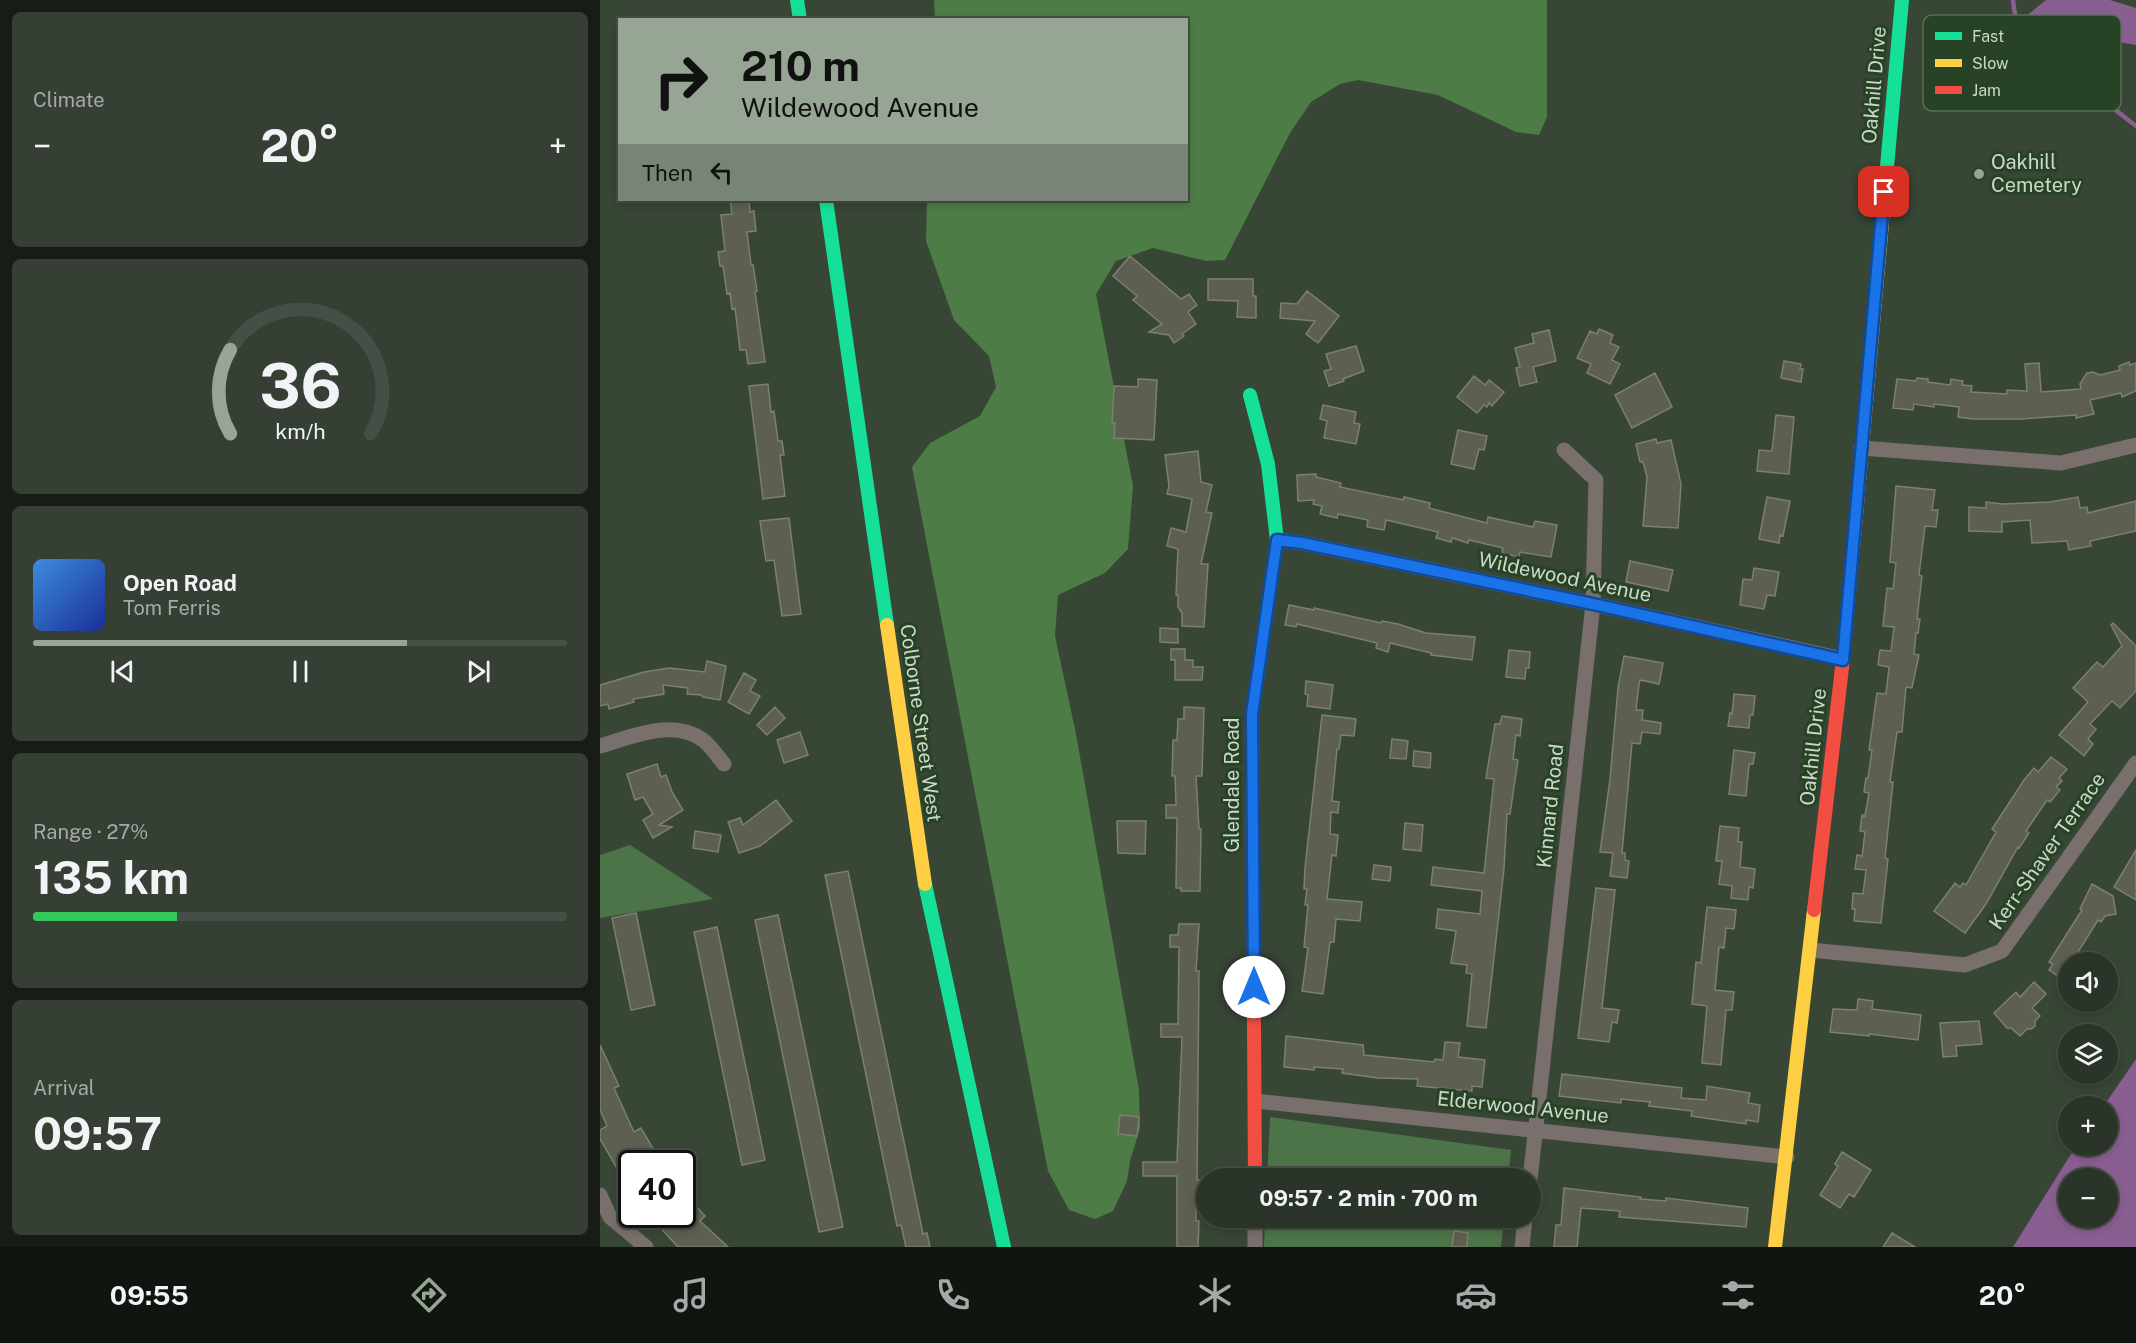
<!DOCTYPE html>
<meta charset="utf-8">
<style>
:root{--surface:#2a3428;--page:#363f34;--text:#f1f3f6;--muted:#a5aaa8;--line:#464f45;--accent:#97a694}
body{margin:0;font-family:"Public Sans",sans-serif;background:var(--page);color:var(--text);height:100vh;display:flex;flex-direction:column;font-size:22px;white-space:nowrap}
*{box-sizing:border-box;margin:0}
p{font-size:20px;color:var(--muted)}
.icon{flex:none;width:33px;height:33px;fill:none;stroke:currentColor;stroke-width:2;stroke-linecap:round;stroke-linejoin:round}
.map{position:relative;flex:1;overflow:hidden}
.panel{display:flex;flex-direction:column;gap:12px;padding:12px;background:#171d16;width:600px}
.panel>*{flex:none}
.guide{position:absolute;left:18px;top:18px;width:570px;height:183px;border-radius:0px;box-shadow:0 3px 9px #0003,0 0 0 2px var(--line);background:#97a694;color:#111;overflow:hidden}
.tools{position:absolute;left:1458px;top:952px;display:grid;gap:12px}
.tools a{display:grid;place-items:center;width:60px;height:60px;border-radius:50%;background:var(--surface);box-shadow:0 3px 9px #0003,0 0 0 2px var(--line);font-size:30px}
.speed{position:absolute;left:18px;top:1150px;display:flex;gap:12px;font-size:30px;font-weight:700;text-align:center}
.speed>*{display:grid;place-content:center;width:78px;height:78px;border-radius:50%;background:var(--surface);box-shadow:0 3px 9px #0003,0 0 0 2px var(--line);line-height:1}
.speed .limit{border:3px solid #111;border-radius:9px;background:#fff;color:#111}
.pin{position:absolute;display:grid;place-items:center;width:51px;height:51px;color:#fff;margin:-26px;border-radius:12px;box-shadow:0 3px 9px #0006}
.me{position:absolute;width:66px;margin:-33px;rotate:0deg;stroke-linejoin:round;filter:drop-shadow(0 0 4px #0008)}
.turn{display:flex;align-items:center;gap:21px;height:126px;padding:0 24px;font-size:27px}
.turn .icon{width:78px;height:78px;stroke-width:2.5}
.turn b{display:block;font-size:42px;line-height:51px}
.then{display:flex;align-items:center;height:57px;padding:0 24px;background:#0003;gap:12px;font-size:22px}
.big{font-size:45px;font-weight:700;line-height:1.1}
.panel .card{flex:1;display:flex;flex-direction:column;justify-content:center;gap:9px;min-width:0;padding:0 21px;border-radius:9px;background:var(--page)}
.panel .dial{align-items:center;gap:0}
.dial svg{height:156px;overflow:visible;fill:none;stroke:var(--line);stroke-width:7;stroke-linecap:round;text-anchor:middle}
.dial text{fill:var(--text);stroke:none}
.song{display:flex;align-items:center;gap:18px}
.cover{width:72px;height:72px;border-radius:9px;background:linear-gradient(135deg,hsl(210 70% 55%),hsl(230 70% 35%))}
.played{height:6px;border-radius:3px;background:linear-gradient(90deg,var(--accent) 70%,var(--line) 70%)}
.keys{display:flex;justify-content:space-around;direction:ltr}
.heat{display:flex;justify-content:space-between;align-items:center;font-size:33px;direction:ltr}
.charge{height:9px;border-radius:4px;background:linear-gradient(90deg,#34c759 27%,var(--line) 0)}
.trip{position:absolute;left:596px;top:1168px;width:345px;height:60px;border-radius:30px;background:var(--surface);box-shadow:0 3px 9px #0003,0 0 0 2px var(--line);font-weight:700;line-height:60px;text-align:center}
.menu{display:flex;height:96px;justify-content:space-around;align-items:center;background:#111510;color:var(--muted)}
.menu .icon{width:42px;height:42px}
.menu .on{color:var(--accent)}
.menu b{font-size:27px;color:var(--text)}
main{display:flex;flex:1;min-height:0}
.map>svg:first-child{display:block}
.green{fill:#4d7448}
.forest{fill:#4d7c46}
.water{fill:#895e91;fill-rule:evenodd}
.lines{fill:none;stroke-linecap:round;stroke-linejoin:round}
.stream{stroke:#895e91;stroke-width:4.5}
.building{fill:#5d5f51;stroke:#7d7f70;stroke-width:1.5}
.street{stroke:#79706d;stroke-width:15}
.fast{stroke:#16e098;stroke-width:14}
.slow{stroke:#ffcf43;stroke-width:14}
.jam{stroke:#f24e42;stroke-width:14}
.route-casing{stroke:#114b97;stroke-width:15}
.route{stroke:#1a73e8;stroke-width:10}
.poi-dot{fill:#97a694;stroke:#284225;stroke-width:2}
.labels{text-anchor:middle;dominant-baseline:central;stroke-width:6;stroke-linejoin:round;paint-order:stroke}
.street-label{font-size:20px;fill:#cad9c7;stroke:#284225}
.poi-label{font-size:20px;fill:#cad9c7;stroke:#284225;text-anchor:start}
.key{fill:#284225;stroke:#596f56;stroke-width:1.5}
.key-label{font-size:16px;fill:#cad9c7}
</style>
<main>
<section class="panel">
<div class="card"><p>Climate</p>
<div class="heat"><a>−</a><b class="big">20°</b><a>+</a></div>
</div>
<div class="card dial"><svg viewBox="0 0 100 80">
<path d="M14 69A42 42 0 1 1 86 69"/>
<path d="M14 69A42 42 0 0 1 14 26" stroke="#97a694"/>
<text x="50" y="56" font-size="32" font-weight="700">36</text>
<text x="50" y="72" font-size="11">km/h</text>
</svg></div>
<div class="card">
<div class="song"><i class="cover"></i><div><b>Open Road</b><p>Tom Ferris</p></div></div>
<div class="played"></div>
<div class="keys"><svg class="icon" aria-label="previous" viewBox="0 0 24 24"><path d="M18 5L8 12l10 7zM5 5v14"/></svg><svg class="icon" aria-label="pause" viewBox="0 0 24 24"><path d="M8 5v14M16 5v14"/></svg><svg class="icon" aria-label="next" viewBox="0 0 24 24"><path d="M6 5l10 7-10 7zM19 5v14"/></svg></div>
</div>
<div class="card"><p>Range · 27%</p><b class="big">135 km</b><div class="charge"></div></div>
<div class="card"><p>Arrival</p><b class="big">09:57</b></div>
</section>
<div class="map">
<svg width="1536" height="1247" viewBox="0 0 1536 1247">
<rect width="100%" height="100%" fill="#384636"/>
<path class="green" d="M30,845L113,899L0,918V855Z
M670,1117L911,1150L908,1179H667Z
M665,1218H904L901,1247H664Z"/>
<path class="forest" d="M334,0H947V117L939,135L916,132L838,95L758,80L740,84L711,102L690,133L625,260L606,261L553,248L516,261L496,294L533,486L528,549L505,573L458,595L455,636L476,734L539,1090L540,1128L530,1161L527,1181L513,1211L495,1219L469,1210L448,1171L312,467L330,443L380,416L396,387L389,356L354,320L326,241L327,200H586V20L335,19Z"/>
<path class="water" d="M1446,0H1510L1536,8V45L1518,42L1467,46L1421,60L1418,57L1425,17Z
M1536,1059V1247H1413L1476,1146H1508V1107H1503ZM1468,1179H1508V1218H1468Z"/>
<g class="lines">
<path class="stream" d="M1413,0C1414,12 1417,27 1425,37
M1440,51L1449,61L1489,87
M1503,100L1536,126"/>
</g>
<path class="building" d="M130,200H149L150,212L154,211L156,231L147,232L151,265H153L157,291L155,292L165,362L148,364L146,350H140L135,308L132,309L130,293L127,294L123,266H120L118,252L125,251L121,215L132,214Z
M530,256L581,299L589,294L597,305L588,312L596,324L582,334L584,336L574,343L569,335L549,332L562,324L533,300L537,296L513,276Z
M608,279H653V296H656V318L637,317L638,301L608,300Z
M707,291L739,316L718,343L706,334L715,321L680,318L681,303L697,304Z
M999,329L1013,335L1010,343L1019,347L1012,360L1020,364L1010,384L987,373L991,364L977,358L990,331L997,334Z
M949,330L956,361L933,367L937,382L920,386L916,368L920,367L915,348L934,343L932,334Z
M756,346L764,371L743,379L744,381L729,386L724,371L731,369L726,354Z
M1184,361L1201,364L1200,369H1203L1201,382L1181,378Z
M1529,362L1530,365L1536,363V391L1522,397L1521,393L1490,400L1494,414L1476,418V415L1422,419H1373L1358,417L1359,407L1334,404V407L1314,404L1313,410L1293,408L1297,379L1316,381L1317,378L1328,379V382L1350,385L1351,379L1363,381L1362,385L1372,386L1371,392L1407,394V390L1427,391L1425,364L1439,363L1441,392L1481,389L1480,384L1487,373L1493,372L1500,375L1520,370L1519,366Z
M1055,373L1072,407L1032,428L1015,395Z
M874,376L885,385L889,380L904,392L892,406L889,403L887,407L884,405L877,413L857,397Z
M538,379L557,380L554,440L514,438L515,423H512L514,386L538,387Z
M168,384L171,412L174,411L178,441H182L184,455H180L185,496L163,499L149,386Z
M723,405L756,412L754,423L760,424L756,444L724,438L727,421L720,419Z
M1176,415L1194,417L1189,474L1157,471L1159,450L1172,451Z
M858,430L887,436L884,450L879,449L874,469L851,464Z
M1056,439L1057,443L1071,440L1081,484L1078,528L1043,526L1047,477L1043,462H1040L1036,444Z
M598,451L601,482L612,485L606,512L612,513L601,564H608L604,627L582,626V613L578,607V595H576L578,549L567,546L571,528L586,532L592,499L567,494L569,486L565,455Z
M716,474V477L741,483L740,487L803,500L804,497L830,503L829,508L887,523L888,517L933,527L935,521L957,525L951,557L920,552L919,557L902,553L903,548L869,540L868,543L852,538L851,542L836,538L838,532L786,520L784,530L767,527L768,520L738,514L737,518L720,514L722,506L713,504L714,500L698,501L697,475Z
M1296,486L1335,490L1332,510H1338L1336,527L1325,526L1319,575L1322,576L1317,619H1320L1318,633H1316L1314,654L1319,655L1312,688L1306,687L1302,732H1297L1290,782H1293L1285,858L1288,859L1281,923L1254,921L1255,909H1252L1253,893L1263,894L1266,870L1255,869L1257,855L1262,856L1265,832L1260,831L1262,815L1265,816L1269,793L1264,792L1266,778H1268L1272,750H1269L1277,693L1286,694L1289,667L1278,665L1280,650L1291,651L1294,627L1283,626L1287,588L1293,589L1296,563L1290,562Z
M1167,497L1190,501L1183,536L1180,535L1179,543L1159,539Z
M1478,497L1480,508L1487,507L1488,513L1536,501V531L1490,541L1491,546L1469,550L1467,541L1432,543L1430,520L1402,522V532L1369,531V507L1386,508V502L1402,504L1450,502Z
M189,518L201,614L182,616L174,560L166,561L160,521Z
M1030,561L1073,570L1068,591L1026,582Z
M1154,568L1179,572L1175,596L1167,595L1164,609L1140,605L1143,579L1152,580Z
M689,605L714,610V608L781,623L782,621L798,624L826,633L875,637L872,660L831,655V653L790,643L788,652L776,648L777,643L697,624L696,627L685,625Z
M1513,623L1536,646V691L1520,708L1512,701L1490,724L1496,729L1488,739L1493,744L1484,756L1459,735L1488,702L1473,688L1497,662L1503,667L1522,646L1511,625Z
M560,628L578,629V643L560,642Z
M571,649H585V660H593V667H603L602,680H575V660H571Z
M909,650L930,652L929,668H926L925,679L906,677Z
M1024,656L1063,663L1059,684L1040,680L1039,684L1036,710H1043L1042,720L1061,723L1060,734L1042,732L1040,744L1032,743L1022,853H1025V860L1029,861L1027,878L1010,876L1013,853L1000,852L1010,779L1018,688Z
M107,661L126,666L120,700L103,697L101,695L87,694L88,688L63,685L64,694L33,699L34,702L9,709L8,704L0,706V685L44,672L69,668L105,672Z
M144,673L156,680L150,691L160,696L149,714L128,702Z
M706,681L733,685L730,709L707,706L708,695L705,694Z
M1134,694L1155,696L1153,715H1150L1149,728L1128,726L1130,713L1132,714Z
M175,707L185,718L167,735L157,725Z
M584,707L604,708L602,776H596L599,829H601L600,891H581V888H576L577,818H566V805H576L575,776H572L573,740H577L578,719H584Z
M722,715L756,719L754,736L741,735L739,749H737L732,801L739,802L738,813L731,812L730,834L738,835L736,856L732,855L727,899L762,902L760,921L736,919L734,942H730L723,994L702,991L708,948L704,947L708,905H705L707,889H704L705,868Z
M902,716L922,719L920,736L916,735L913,759L918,760L910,814H907L904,869L886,1028L867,1026L872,974L866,973L867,965L851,963L856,931L836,928L838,909L880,914L882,891L831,885L833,867L884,873L894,779L886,778L895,724H900Z
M200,732L208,755L184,763L177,740Z
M792,739L808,741L806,759L790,758Z
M1134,750L1155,753L1153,764H1149L1146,796L1129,794Z
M814,751L831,753L830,768L813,766Z
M1451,757L1467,769L1459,778L1462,781L1456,787L1460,790L1450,802L1447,800L1426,831L1429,833L1419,848L1418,847L1386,904L1365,933L1334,911L1355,883L1360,887L1363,883L1366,885L1396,832L1392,829L1424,780L1434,768L1438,772Z
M57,764L61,777L66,775L72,792L83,810L59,825L72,827L53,838L43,820L53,814L43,797L35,800L27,774Z
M176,800L192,821L160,846L139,853L128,822L140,818L143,825Z
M517,821H546L545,854L518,853Z
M805,823L823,825L821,851L803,849Z
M1120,826L1139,828L1138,842H1142L1140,867L1155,869L1153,888L1149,887L1148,900L1131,898L1132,886L1119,884L1122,861H1116Z
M95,831L121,835L118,852L93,848Z
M1536,850V900L1514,887Z
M774,865L791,867L790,881L772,879Z
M248,871L323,1234L327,1233L330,1247H306L301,1225L297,1226L225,875Z
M1492,884L1513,896L1516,914L1505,916L1501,922L1498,920L1478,952L1495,963H1468V983L1449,970L1453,964L1449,962L1482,910L1480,909Z
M996,888L1015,890L1002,1008L1019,1010L1017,1023L1012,1022L1009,1042L978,1038Z
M1107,907L1136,910L1134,929L1126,928L1124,948L1119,947L1115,990L1134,992L1132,1010H1126L1121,1065L1102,1063L1107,1006L1092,1004L1096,962L1101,963Z
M36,913L55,1005L31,1010L12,918Z
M178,915L243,1227L219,1232L155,920Z
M579,924H599L596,971H599L597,1180H599V1196H596V1221H599L598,1247H577V1176H543V1162H577L582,1037H561V1024H578L579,947H570V935H578Z
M117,927L165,1160L142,1165L94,932Z
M1434,982L1446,994L1432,1008L1440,1016L1435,1021V1026L1431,1029H1427L1420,1036L1411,1028H1407L1394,1013L1416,992L1420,997Z
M1258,999L1273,1001L1272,1009L1321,1015L1318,1040L1269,1034V1036L1230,1032L1233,1009L1257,1010Z
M1379,1021L1382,1044L1356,1046L1357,1056L1343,1057L1340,1023Z
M686,1036L763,1045L764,1055L834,1062L835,1059L843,1060L845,1042L860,1043L858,1057L885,1060L882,1087L872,1086V1091L817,1086L818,1079L778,1078L742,1073L743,1069L714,1067V1070L684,1067Z
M0,1045L19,1086L14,1088L34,1132L41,1128L62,1164H32V1194L0,1139V1130L7,1126L0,1110Z
M962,1074L1082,1088L1081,1098L1106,1100L1107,1086L1150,1093L1148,1103L1160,1105L1158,1122L1146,1120V1124L1091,1116L1092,1111L1049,1106L1050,1102L1021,1099V1103L959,1096Z
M520,1115L539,1117L537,1136L518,1134Z
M1242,1152L1271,1170L1254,1197L1249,1194L1240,1208L1220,1195L1238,1166L1235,1164Z
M964,1188L1041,1197L1040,1199L1066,1201V1198L1148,1208L1146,1227L1019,1217L1020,1211L981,1208L977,1247H954L956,1225H961Z
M82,1191L105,1216L100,1221L128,1247H78L57,1224L59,1223L52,1215H82Z
M854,1231L868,1233L867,1247H852Z
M1292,1233L1315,1247H1283Z"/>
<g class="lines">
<path class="street" d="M1261,448L1461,463L1536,445
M677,540L702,543L993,604L1243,659
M0,746C31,737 73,718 103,740C111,746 118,757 124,764
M1210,950L1365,965L1402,951L1536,763
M655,1101L1187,1157
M930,1180L993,604L996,480L964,450
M0,1195L10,1217L46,1247
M655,1247V1218
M922,1247L925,1218"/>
<path class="fast" d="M197,0L200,20
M1285,189L1302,0
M226,200L287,625
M650,395L668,464L677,540L652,715L653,875
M325,884L404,1247"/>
<path class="slow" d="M1253,549L1285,189
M287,625L325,884
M1175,1247L1214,910"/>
<path class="jam" d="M653,875L655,1179
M1214,910L1243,659L1253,549"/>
</g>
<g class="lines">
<g class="route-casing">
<path id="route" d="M654,987L652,714L677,540L702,543L993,604L1243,660L1284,192"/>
</g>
<use href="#route" class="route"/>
</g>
<circle class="poi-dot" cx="1379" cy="174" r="6"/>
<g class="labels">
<g class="street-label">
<text transform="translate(1274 85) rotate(-85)">Oakhill Drive</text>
<text transform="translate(965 577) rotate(12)">Wildewood Avenue</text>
<text transform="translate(321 723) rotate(82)">Colborne Street West</text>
<text transform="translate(1213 747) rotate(-84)">Oakhill Drive</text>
<text transform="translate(632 785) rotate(-90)">Glendale Road</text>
<text transform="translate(950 806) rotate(-84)">Kinnard Road</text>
<text transform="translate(1447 851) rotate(-55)">Kerr-Shaver Terrace</text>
<text transform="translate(923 1107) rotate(6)">Elderwood Avenue</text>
</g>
<g class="poi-label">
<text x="1391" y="162">Oakhill<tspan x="1391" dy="23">Cemetery</tspan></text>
</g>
</g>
<rect x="1323" y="15" width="198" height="96" rx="9" class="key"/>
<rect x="1335" y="32" width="27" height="8" fill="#16e098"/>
<rect x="1335" y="59" width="27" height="8" fill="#ffcf43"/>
<rect x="1335" y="86" width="27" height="8" fill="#f24e42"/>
<g class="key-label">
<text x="1372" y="42">Fast</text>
<text x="1372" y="69">Slow</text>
<text x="1372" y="96">Jam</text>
</g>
</svg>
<div class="tools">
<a><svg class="icon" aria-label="sound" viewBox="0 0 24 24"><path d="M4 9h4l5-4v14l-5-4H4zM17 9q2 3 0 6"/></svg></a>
<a><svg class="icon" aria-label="layers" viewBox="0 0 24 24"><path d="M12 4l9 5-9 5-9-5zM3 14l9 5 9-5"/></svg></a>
<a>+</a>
<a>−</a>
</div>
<div class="speed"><div class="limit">40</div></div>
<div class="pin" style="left:1284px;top:192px;background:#d93025"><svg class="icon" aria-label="arrive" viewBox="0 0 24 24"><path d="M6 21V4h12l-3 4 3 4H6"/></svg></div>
<svg class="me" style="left:654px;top:987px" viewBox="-20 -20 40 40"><circle r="19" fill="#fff"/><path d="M0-13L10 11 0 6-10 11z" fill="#1a73e8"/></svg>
<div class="trip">09:57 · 2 min · 700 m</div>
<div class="guide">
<div class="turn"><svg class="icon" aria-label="right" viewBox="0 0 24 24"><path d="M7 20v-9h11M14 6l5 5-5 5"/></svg><div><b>210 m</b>Wildewood Avenue</div></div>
<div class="then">Then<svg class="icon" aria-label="left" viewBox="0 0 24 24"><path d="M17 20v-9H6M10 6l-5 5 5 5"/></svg></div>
</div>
</div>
</main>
<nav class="menu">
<b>09:55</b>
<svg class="icon on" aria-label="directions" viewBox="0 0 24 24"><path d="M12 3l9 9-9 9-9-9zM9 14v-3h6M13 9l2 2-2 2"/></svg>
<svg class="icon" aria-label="music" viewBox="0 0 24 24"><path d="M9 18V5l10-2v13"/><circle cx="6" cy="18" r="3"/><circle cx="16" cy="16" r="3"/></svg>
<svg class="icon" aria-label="phone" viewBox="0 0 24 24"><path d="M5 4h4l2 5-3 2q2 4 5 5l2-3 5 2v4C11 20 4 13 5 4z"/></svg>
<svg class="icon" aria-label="climate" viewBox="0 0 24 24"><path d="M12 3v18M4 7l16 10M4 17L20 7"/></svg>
<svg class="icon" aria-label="car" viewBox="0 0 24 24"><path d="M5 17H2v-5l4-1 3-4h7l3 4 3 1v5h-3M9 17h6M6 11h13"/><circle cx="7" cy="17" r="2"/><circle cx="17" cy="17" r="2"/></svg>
<svg class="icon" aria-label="filters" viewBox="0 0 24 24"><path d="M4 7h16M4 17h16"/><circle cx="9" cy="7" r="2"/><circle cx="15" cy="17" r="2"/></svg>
<b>20°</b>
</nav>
